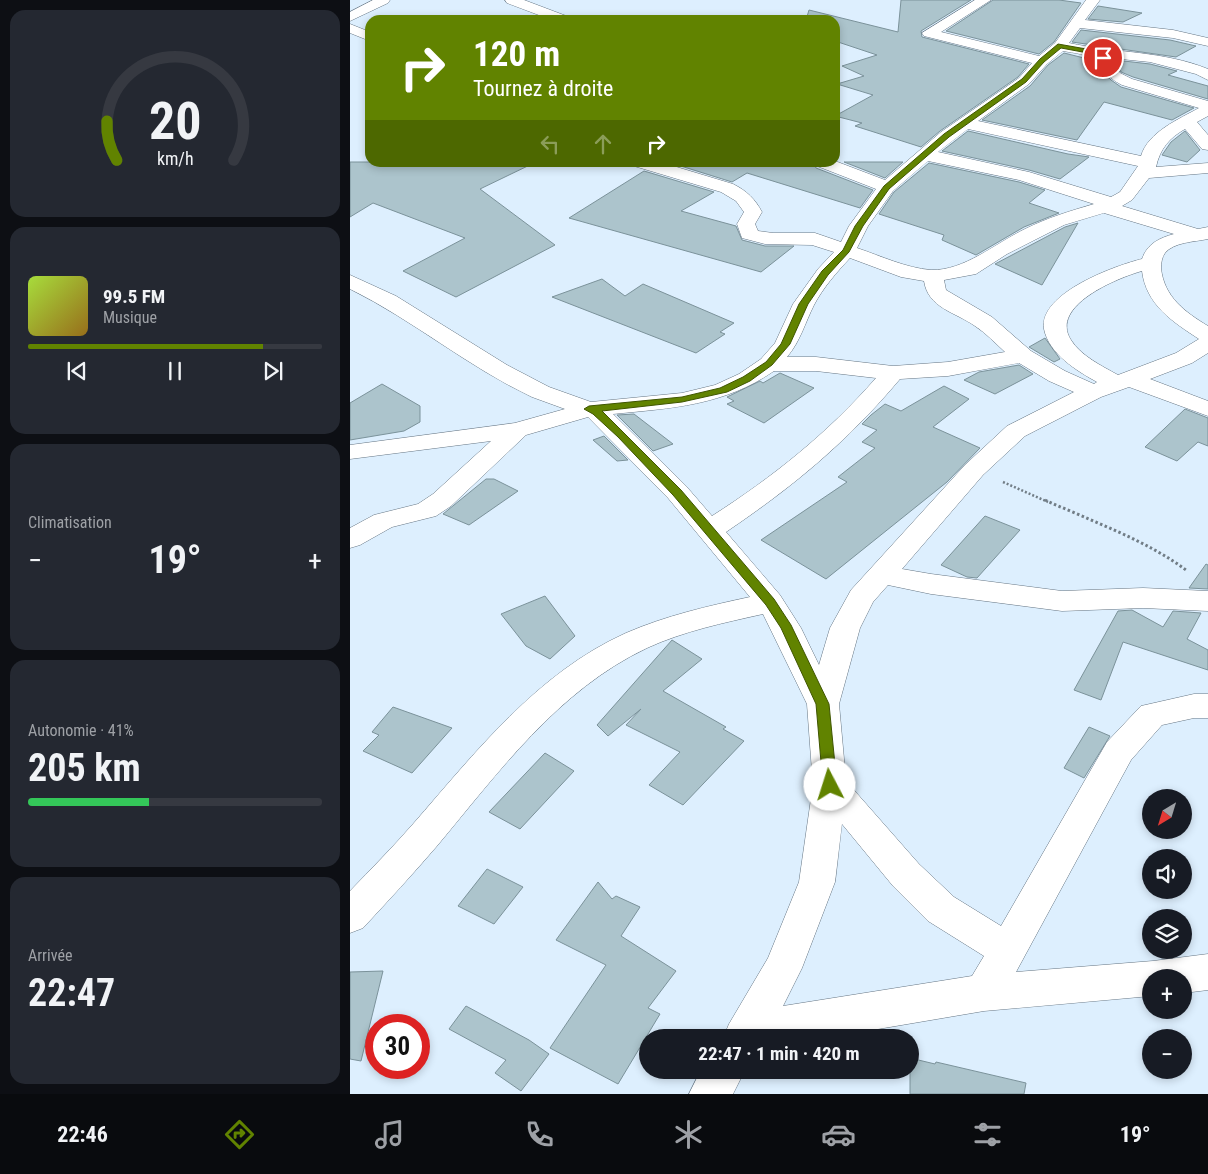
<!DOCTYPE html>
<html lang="fr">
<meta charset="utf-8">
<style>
:root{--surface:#171b24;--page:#242831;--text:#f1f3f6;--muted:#9ea1a6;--line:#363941;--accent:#618300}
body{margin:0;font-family:"Roboto Condensed",sans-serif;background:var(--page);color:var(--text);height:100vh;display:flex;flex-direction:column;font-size:19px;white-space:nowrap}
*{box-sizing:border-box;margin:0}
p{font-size:16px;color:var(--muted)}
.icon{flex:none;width:28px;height:28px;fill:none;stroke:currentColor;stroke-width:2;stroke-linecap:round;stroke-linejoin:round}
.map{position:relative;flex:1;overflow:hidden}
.panel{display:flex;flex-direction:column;gap:10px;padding:10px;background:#0d0f14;width:350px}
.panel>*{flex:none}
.banner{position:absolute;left:15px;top:15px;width:475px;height:152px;border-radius:15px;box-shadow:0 2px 8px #0003;background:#618300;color:#fff;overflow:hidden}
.needle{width:32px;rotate:218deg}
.tools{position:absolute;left:792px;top:789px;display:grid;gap:10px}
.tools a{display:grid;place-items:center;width:50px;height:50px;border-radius:50%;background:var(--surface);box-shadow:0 2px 8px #0003;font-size:25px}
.speed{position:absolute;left:15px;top:1014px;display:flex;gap:10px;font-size:25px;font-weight:700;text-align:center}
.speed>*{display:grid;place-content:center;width:65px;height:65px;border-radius:50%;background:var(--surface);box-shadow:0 2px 8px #0003;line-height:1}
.speed .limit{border:8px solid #d22;background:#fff;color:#111}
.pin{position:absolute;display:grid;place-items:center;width:42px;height:42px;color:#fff;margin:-21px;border:2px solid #fff;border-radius:50%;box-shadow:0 1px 5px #0007}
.me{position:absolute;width:55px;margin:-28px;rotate:355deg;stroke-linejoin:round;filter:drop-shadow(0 0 4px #0008)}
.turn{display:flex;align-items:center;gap:18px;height:105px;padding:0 25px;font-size:22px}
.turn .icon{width:65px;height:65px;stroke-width:2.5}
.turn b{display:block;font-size:35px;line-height:42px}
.lanes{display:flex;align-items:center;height:48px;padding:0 25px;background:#0003;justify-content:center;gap:25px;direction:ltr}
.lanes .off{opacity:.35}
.big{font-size:38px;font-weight:700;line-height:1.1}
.panel .card{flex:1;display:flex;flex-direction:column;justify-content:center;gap:8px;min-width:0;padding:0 18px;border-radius:15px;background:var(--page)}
.panel .dial{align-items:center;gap:0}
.dial svg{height:130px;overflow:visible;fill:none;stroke:var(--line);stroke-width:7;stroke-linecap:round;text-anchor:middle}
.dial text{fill:var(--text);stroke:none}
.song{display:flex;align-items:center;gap:15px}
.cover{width:60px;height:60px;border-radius:8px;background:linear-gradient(135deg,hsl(80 70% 55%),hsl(40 70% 35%))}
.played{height:5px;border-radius:2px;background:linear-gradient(90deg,var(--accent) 80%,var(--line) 80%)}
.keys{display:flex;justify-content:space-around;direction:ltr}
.heat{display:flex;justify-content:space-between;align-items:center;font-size:28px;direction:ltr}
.charge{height:8px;border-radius:4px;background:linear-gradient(90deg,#34c759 41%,var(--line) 0)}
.trip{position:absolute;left:289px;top:1029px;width:280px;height:50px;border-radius:25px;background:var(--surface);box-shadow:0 2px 8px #0003;font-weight:700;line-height:50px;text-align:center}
.tab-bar{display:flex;height:80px;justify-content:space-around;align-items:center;background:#090b0e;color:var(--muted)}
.tab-bar .icon{width:35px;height:35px}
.tab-bar .active{color:var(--accent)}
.tab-bar b{font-size:22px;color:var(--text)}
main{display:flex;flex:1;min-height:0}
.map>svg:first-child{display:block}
.building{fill:#acc4cc;stroke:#7b929a}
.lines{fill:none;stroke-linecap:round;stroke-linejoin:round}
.minor-casing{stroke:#657583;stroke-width:1}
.path-far1{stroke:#717d86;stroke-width:2.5;stroke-dasharray:2 2;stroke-linecap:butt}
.path{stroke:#717d86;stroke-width:3;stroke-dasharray:2.5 2.5;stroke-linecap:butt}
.minor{fill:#fff;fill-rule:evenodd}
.route{fill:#618300;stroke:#3f5500}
</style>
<main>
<section class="panel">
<div class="card dial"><svg viewBox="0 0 100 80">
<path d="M14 69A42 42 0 1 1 86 69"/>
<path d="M14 69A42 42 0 0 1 8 45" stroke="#618300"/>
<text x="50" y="56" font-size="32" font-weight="700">20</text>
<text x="50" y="72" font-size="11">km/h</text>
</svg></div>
<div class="card">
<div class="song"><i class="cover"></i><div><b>99.5 FM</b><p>Musique</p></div></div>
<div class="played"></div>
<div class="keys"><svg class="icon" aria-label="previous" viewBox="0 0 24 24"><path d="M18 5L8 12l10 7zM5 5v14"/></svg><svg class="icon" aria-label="pause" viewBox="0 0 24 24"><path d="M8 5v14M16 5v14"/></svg><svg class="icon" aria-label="next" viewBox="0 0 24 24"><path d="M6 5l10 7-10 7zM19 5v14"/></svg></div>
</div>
<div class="card"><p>Climatisation</p>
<div class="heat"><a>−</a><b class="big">19°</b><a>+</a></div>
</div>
<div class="card"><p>Autonomie · 41%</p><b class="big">205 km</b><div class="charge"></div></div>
<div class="card"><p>Arrivée</p><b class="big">22:47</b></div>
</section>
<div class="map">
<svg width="858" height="1094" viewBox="0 0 858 1094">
<rect width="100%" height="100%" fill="#ddeffe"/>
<path class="building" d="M551,0H621L571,31L572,37L679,64L668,77L590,131L571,147L505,126L512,123L485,116L523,95L487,84L514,76L492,66L527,55L485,41V20H456L459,10L548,32Z
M643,0H709L731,3L704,42L689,54L596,31Z
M748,6L792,13L773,22L738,19Z
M731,30L820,40L846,46L826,57L722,42Z
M714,53L742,60L761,80L771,87L844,108L822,120L754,102L727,140L632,120L680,86L698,65Z
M765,60L800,64L827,71L818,75L858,86V99L783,77L771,72Z
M618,131L718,154L739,157L710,179L679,170L592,151Z
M835,131L850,150L837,162L812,155L821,142Z
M0,162H186L130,189L205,245L106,297L53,271L115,238L23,203L0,217Z
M318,162H463L466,168L523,190L510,208L397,173L382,182Z
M494,162H553L535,178Z
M579,163L669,182L695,190L679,203L709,213L674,227L626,255L592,240L594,235L529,214L544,192Z
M294,171L364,192L331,211L386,226L392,240L415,246H444L411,272L219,218Z
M728,223L692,285L645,264L715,227Z
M252,279L275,296L293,284L384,323L370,332L375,334L346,353L202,297Z
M695,338L710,359L704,362L679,347Z
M669,365L683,374L645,394L614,380L629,372Z
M430,373L464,388L414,423L377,404L384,401L377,397L410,381L413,383Z
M32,384L70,406V422L54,431L0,440V403Z
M594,386L619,399L583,427L630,448L597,482L476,579L411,540L497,482L488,477L525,448L512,442L527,430L512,424L521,415L535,404L551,411Z
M835,409L858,418V446L848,442L827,461L795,447Z
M284,414L323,444L303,451L267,415Z
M254,436L278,460L267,461L243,440Z
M136,479H144L168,491L119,525L93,514Z
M635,516L670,530L627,578L617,577L591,565Z
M856,564L858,565V589L839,588Z
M195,596L225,636L200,659L176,646L151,614Z
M782,610L813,627L823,611L851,613L837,639L858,650V670L773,642L751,700L724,690L768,611Z
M322,640L352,659L313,691L376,727L373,729L394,741L333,805L299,785L330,752L276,725L291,709L258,736L247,725Z
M43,707L102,728L62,773L13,751L29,735L22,732Z
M739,727L760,736L734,778L714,768Z
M195,753L224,771L170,829L139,812Z
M137,869L173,887L144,924L108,906Z
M248,882L262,899L266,896L290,907L271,936L326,971L298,1008L310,1014L268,1084L200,1048L256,965L206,940Z
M33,971L11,1061L0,1059V972Z
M116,1006L179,1040L199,1054L171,1091L145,1073L156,1060L99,1029Z
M560,1058L585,1064L586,1062L676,1083L674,1094H560Z"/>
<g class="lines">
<g class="minor-casing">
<path id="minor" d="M23,0H40L38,3L0,21V12Z
M155,0H174L219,17L221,20H202L157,3Z
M625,0H641L591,32L689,56L705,43L736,0H750L735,20L823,30L858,38V46L823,38L730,28L719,43C765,53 814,51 858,69V80L846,74L800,62L761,58L770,73L782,79L858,101V116L847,122L858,135V150L852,149L835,129C819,138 810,149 806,167L858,163V173L799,178L782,200L772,206L848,229L858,227V239C844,242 824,242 815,253C812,257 811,263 811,268C814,297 835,312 858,326V353L842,363L800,379L858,401V416L779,387L751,397L675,436L633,475L552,569L581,574L712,591L793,588L858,591V611L793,608L712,611L581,594L538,585L523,602L510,628L489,704L496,781L569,864L604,897L651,926L757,742L791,706L844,694H858V718H844L812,725L781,760L666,972L803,961L858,954V990L834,993V978H801V996L634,1011L475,1038H373L379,1024L418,958L449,882L463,785L457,704L413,614C373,623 334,631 297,648C208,690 148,773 87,846C63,874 38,901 13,928L0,933V891C21,869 43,847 63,824C125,753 187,673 276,633C315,616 358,606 400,597L318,498L238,417L176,435L101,506L86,516L42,527L10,545L0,548V528L24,515L68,504L83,494L141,441L0,459V445L165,423L215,409C204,405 193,401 182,397C118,367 63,320 0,289V275L46,296L157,365L199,387L241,402L332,393L365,385L389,374L411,359L425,343L443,304L468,269L484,252L462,245L415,244L392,238L387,224L394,212L386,201L371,192L284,166L282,162H310L383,184C397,191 405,199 412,212L405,224L408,231L423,233H465L491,242L499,226L526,189L467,166L465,162H485V161L535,180L591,132L669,78L682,63L574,36L572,33ZM713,51C724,53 738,54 747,61C758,69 754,76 772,85L849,108C829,119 798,132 791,156L628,121L679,84L697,64ZM618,129L788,166L770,192L761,197L679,172L588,152ZM578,161L669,180L744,204C720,211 697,218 675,229C646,243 614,271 581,270C556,268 531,256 507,248L518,226L543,191ZM754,213L824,234C809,238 797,244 792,259C767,265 688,293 694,329C699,354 727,371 747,382L744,384L715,371L681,351L642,317L596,290L594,280L626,274L657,254L714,225ZM500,258L551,277L574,281C578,308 605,312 625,326C636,333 646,344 655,352L598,362L543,366L466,357H437C450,342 455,323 464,305C473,288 486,273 500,258ZM792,271C796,305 823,322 849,339L826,353L768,375C752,366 731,356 721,340C699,306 767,278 792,271ZM669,363L699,381L724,392L657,426L615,465L501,590L480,628L469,665L451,628L430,595L376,532C444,486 497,442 550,379L598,376ZM424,371H466L526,378C478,433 423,477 362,516L336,486L263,414C322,408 373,406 424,371ZM492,824L543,886L578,921L634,956L622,976L433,1006L452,968L485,882Z
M0,24L20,32V41L0,33Z
M351,1070H395L383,1094H339Z"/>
</g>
<path class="path-far1" d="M653,482L698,502"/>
<path class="path" d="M695,500C741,521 796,540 836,570"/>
<use href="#minor" class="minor"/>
</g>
<path class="route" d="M708,44L742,50L756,58L753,60L738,53L711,48L694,62L676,82L599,137L539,189L513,226L499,252L478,275L458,304L440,344L422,365L400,381L377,392L332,402L252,411L331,490L424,599L441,625L479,704L487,785L485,789L480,791L475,789L473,785L466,704L431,628L416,605L323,495L268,437L243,414L234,409L239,406L332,397L370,388L393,377L416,362L431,344L449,304L472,271L493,250L505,226L534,186L594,134L672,79L690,59Z"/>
</svg>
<div class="tools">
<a><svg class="needle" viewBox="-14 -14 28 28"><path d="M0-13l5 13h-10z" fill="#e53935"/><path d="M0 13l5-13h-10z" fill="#9ea1a6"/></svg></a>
<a><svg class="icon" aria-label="sound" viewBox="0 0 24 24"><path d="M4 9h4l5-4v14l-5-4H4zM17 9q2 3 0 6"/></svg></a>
<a><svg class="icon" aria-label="layers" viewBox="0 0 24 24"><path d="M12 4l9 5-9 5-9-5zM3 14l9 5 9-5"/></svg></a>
<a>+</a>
<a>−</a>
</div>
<div class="speed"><div class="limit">30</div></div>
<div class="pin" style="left:753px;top:58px;background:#d93025"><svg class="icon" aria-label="arrive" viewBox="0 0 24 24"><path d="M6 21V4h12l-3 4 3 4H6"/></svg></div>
<svg class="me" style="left:480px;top:785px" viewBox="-20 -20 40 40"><circle r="19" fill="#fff"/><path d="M0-13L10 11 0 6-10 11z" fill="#618300"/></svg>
<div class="trip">22:47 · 1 min · 420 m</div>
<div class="banner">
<div class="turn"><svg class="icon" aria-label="right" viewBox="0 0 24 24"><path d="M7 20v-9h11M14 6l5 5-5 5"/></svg><div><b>120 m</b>Tournez à droite</div></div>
<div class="lanes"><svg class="icon off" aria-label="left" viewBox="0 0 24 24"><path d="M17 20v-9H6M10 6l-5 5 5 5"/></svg><svg class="icon off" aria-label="ahead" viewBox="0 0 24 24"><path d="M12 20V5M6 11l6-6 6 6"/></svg><svg class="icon" aria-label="right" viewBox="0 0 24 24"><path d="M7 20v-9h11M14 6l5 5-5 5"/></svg></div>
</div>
</div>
</main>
<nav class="tab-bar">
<b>22:46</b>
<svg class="icon active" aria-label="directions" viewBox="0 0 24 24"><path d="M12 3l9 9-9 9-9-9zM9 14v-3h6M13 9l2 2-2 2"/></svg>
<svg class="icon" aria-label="music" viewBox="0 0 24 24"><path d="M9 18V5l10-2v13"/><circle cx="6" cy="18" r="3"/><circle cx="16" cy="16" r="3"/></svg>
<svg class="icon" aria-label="phone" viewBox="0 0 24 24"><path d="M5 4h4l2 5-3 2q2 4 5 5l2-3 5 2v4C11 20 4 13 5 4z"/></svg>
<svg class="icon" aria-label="climate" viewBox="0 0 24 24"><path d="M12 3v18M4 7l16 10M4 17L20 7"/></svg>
<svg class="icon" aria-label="car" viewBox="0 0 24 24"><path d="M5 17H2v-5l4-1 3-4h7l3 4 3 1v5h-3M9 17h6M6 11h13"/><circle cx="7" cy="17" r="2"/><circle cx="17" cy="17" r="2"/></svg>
<svg class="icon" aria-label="filters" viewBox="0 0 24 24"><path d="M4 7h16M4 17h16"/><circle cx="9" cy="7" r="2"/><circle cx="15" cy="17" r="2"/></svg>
<b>19°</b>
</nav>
